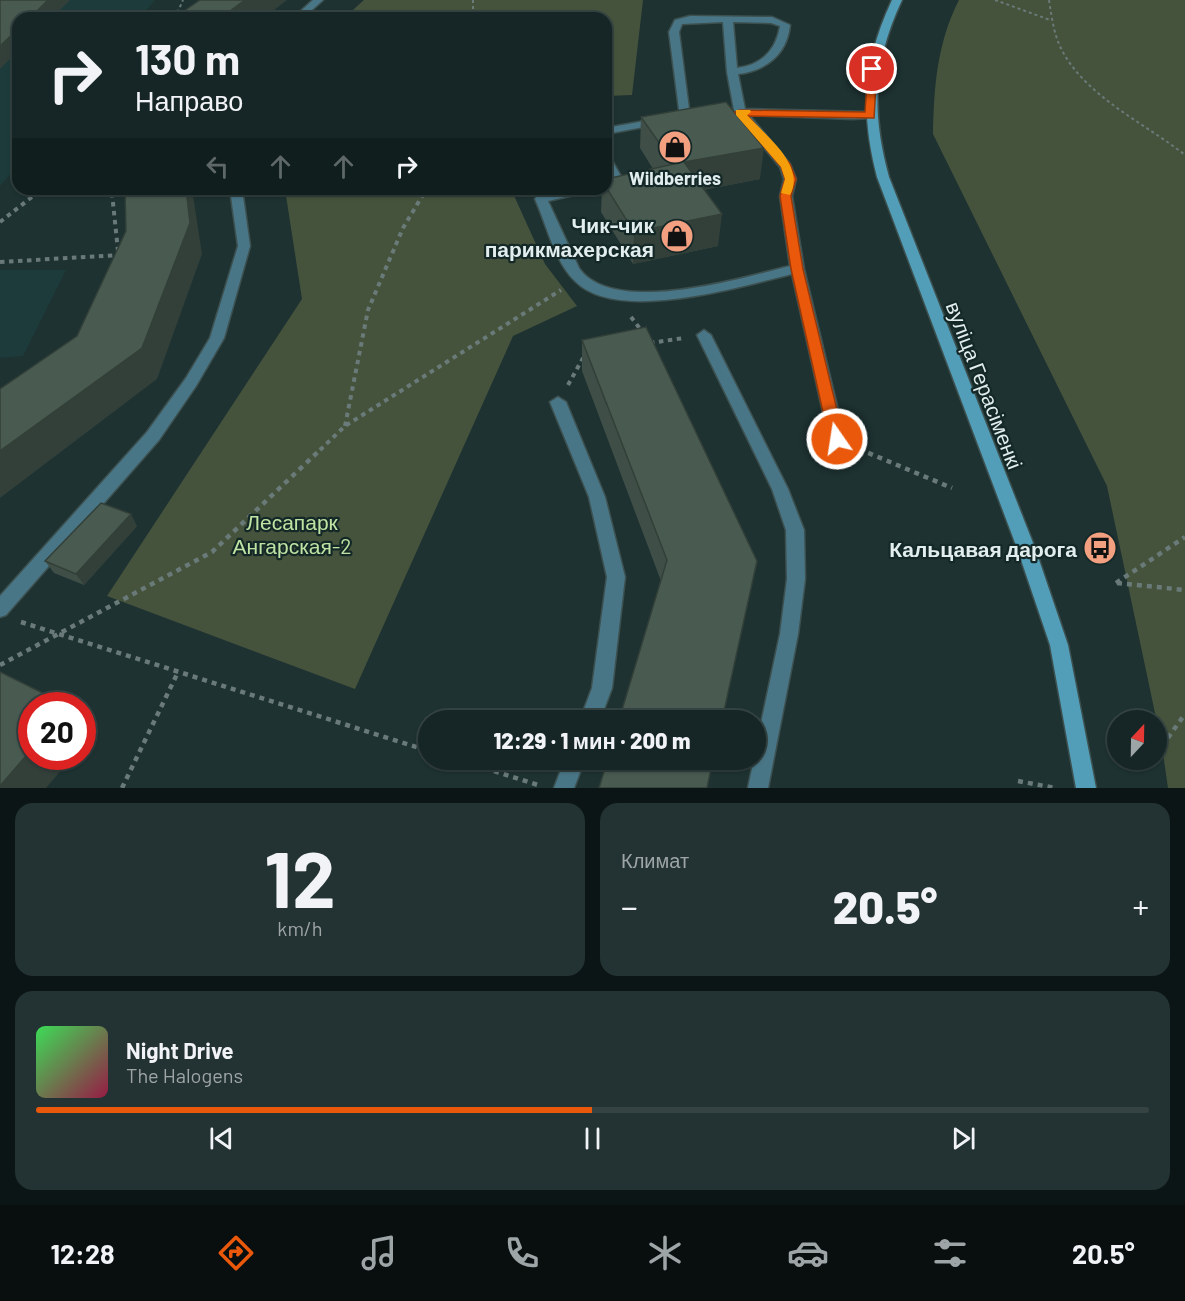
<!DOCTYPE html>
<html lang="ru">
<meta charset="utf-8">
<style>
:root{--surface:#162626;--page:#233232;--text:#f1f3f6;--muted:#9ea5a7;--line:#354343;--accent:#ea580c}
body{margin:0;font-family:Barlow,sans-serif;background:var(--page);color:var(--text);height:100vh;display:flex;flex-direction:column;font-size:22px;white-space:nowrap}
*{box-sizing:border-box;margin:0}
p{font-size:20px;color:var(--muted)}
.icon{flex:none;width:33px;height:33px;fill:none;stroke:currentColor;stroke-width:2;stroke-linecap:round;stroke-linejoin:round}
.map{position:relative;height:788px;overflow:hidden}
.side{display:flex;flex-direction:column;gap:15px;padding:15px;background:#0c1515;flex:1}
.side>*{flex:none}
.top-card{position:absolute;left:12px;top:12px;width:600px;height:183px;border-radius:18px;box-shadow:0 2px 4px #0004,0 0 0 2px var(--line);background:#162626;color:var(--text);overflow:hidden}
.needle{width:39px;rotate:22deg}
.buttons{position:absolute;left:1107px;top:710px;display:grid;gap:12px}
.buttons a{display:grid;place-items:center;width:60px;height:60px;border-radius:50%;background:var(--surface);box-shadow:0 2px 4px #0004,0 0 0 2px var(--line);font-size:30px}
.speed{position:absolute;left:18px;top:692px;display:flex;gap:12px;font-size:30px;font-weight:700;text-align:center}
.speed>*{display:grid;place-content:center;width:78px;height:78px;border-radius:50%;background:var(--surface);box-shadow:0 2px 4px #0004,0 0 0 2px var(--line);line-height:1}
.speed .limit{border:9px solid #d22;background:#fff;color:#111}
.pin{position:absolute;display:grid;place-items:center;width:51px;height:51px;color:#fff;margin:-26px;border:3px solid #fff;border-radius:50%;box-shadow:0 2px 6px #0007}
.me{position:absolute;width:66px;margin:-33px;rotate:347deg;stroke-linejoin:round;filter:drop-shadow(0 0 4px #0008)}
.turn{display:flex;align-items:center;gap:21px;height:126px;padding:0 24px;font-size:27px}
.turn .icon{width:78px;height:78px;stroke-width:2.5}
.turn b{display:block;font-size:42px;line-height:51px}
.lanes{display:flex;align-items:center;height:57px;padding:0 24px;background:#0003;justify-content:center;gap:30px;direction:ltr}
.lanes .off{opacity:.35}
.big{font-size:45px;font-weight:800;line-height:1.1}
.side .card{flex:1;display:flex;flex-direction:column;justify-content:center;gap:9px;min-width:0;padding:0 21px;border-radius:18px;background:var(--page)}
.side .dial{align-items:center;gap:0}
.dial b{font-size:78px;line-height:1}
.song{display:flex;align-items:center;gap:18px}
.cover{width:72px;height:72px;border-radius:9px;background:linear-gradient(135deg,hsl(130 70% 55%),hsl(340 70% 35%))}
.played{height:6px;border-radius:3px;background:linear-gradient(90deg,var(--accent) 50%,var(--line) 50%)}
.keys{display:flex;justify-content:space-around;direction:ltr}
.heat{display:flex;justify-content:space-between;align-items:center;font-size:33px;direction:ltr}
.side .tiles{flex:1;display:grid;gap:15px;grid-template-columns:1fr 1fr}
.card:last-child{grid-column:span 2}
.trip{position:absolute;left:418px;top:710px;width:348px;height:60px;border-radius:30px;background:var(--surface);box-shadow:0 2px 4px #0004,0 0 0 2px var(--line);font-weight:800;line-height:60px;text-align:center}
.dock{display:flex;height:96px;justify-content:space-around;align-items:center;background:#090f0f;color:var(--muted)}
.dock .icon{width:42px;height:42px}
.dock .selected{color:var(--accent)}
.dock b{font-size:27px;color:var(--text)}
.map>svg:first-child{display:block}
.built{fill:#1c3b3a}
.green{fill:#46533c}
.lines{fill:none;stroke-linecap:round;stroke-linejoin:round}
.lane-casing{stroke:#3d5050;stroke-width:3}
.secondary-casing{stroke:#3d5050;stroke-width:3}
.path-far2{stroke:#697a79;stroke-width:2;stroke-dasharray:3 3;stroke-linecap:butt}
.path-far1{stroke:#697a79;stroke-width:4;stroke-dasharray:4.5 4.5;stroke-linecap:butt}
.path{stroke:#697a79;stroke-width:4.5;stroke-dasharray:5 5;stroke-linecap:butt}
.lane{fill:#497686;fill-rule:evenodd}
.secondary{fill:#529eb8;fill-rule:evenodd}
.wall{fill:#3f4e46}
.shaded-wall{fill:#334039}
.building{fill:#495b51;stroke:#334039;stroke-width:1.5}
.route{fill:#ea580c;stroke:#983908;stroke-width:1.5}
.slow{fill:#f59e0b}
.labels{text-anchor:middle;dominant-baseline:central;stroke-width:4.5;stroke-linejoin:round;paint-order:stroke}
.far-poi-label{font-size:18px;font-weight:bold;fill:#e2eeed;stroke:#142828}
.poi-label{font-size:21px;font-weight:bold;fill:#e2eeed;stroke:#142828;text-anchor:end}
.street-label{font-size:21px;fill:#e2eeed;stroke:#142828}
.park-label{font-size:21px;fill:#bfe3a2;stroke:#142828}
</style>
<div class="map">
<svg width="1185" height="788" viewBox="0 0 1185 788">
<rect width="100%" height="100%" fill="#1e3232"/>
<path class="built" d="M0,0H155L140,18H18V165L0,186Z
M0,270H66L23,356L0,358Z"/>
<path class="green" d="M364,0H643L632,95L606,96V18H344Z
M959,0H1185V788H1168L1162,746L1107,486L933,134C934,87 937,43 959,0Z
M285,189H511L545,264L577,306L513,336L355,689L107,596L302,299Z"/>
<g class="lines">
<g class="lane-casing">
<path id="lane" d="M313,0H323L303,18H293Z
M690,16L772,17L790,25C787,55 765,71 738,74L745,109L870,112L875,115L870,118L853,119L749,115L790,164L796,179L792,196L804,269L845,439L843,443H831L829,439L792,274C739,287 617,324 575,281C554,261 547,225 535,199L537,196L568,189H589L587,192L548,201L579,268C613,317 741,278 790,266L780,196L784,179L780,167L738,116L727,113L734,110L727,72L723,22L682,24L679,32L690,117L685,120L680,117L669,32L675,20ZM733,22L771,23L780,26C776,51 761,65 737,68Z
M661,118L665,119V123L606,134V128Z
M606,156L610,157L623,180L606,187V179L610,178L606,170Z
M230,189H242L250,246L224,338L196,386L159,440L6,615L0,617V596L147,432L186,378L210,338L238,246Z
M704,330L711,335L788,489L804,530L805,579L798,634L768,788H748L754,759H756V747L780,634L787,579L786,530L772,489L697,335Z
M558,397L566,402L605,497L625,577L612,688L600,720H580L592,688L607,577L589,497L550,402Z
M565,759H585L574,788H554Z"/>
</g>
<g class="secondary-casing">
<path id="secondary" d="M892,0H902C873,62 871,111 889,177L1035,548L1068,645L1096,788H1076L1050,645L1017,548L877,177C860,111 863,62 892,0Z"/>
</g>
<path class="path-far2" d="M473,0V18
M995,0L1050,20
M1049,0C1052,19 1054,37 1064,54C1090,99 1146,124 1185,155
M175,18L183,0
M112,189L113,194
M35,194L42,189
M423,194L426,189"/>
<path class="path-far1" d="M112,193L118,251
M0,222L37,193
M0,262L119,255
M631,317L641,330
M650,343L684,338
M568,385L583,358
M345,426L368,310L403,228L424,193
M859,449L862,450
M320,450L345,426L561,290"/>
<path class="path" d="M859,449L952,488
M1116,583L1185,537
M1117,583L1185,590
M21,622L429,751
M0,665L212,552L321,449
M1162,746L1185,714
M456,759L541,786
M1018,781L1055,788
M122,788L178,672"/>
<use href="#lane" class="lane"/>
<use href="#secondary" class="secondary"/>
</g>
<path class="wall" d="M641,117L760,179L704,190L718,246L633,264L601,212L602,189H606V179L653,169L640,148Z
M582,340L757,561L661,581L582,371Z
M137,526L84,585L54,573L45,561Z"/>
<path class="shaded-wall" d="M48,0H70L52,18H30Z
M245,0H287L264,18H223L226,14Z
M18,29V51L0,69V46Z
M764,148L760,179L681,194L684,162Z
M186,189H192L202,254L157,379L0,498V451Z
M722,214L718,246L633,264L634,232Z
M131,514L137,526L84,585L76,574Z
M82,722L92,733L82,744Z
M32,749V756H73L46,788H0V786Z"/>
<path class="building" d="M0,0H48L30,18H18V29L0,46Z
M200,0H245L226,14L223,18H178L184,11Z
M726,102L764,148L684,162L722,214L634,232L606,187V179L674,164L641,117Z
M125,189H186L190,223L142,348L0,451V389L77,336L126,231Z
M646,327L757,561L722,720H619L667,560L582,340Z
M101,503L131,514L76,574L45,561Z
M0,672L67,705H32V749L0,786Z
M608,759H713L707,788H599Z"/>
<path class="route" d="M872,66L877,69L874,118L748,116L790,164L796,179L791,196L803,269L844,439L837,444L829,439L791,269L780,196L785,179L781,167L735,112L740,110L865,112L868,69Z"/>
<path class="slow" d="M736,110H750L751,112L747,115C766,136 806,165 790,195L781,193L785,179L781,167L736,115Z"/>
<defs>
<g id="shop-disc" transform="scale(1.725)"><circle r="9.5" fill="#f3a081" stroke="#142828"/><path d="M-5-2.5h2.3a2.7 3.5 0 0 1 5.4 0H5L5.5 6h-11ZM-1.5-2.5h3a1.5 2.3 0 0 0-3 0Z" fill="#111"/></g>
<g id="bus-disc" transform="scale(1.725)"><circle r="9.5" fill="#f3a081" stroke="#142828"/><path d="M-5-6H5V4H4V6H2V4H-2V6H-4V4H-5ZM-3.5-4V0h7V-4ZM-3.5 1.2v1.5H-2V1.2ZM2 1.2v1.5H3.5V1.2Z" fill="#111"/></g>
</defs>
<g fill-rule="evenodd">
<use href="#shop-disc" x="675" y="147"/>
<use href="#shop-disc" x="677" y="236"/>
<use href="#bus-disc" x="1100" y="548"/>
</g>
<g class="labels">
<g class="far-poi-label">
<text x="675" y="178">Wildberries</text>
</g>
<g class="poi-label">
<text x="654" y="224">Чик-чик<tspan x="654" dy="24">парикмахерская</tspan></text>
<text x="1077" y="548">Кальцавая дарога</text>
</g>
<g class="street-label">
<text transform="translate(985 385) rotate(69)">вуліца Герасіменкі</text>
</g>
<g class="park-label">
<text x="292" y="521">Лесапарк<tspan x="292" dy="24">Ангарская-2</tspan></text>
</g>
</g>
</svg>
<div class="buttons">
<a><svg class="needle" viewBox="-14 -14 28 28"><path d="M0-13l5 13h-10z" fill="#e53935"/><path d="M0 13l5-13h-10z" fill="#9ea5a7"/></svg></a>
</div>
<div class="speed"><div class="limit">20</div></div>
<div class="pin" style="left:872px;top:69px;background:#d93025"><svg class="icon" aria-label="arrive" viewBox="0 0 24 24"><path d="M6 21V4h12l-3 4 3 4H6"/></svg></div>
<svg class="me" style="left:837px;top:439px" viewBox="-20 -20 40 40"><circle r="17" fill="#ea580c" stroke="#fff" stroke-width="3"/><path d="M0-11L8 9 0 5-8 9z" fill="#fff"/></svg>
<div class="trip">12:29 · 1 мин · 200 m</div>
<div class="top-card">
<div class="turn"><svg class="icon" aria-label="right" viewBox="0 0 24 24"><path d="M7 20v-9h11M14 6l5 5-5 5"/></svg><div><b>130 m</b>Направо</div></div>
<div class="lanes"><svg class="icon off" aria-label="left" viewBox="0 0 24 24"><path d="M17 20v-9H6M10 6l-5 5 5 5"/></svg><svg class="icon off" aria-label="ahead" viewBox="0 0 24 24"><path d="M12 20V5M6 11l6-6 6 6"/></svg><svg class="icon off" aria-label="ahead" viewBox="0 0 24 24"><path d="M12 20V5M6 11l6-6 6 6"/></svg><svg class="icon" aria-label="right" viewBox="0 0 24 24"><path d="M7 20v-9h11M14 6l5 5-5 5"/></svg></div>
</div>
</div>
<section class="side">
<div class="tiles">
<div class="card dial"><b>12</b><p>km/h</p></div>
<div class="card"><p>Климат</p>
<div class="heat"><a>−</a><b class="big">20.5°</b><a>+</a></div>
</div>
<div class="card">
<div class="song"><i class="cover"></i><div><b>Night Drive</b><p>The Halogens</p></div></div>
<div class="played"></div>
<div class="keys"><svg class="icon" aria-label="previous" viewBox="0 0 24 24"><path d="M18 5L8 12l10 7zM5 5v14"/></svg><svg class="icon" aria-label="pause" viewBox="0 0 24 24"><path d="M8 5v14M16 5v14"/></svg><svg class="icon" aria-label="next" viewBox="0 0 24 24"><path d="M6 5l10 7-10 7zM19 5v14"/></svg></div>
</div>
</div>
</section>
<nav class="dock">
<b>12:28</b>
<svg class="icon selected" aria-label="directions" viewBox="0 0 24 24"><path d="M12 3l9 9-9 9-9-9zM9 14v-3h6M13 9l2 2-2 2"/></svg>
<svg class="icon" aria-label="music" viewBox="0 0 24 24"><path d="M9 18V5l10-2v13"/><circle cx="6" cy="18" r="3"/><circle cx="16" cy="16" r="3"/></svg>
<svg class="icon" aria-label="phone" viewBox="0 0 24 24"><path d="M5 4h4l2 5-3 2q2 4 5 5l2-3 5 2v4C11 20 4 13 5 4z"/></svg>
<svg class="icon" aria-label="climate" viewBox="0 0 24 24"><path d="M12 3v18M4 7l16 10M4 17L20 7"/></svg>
<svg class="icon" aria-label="car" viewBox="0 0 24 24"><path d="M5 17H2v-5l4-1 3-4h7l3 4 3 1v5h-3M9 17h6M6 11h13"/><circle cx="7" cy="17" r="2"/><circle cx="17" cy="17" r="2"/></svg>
<svg class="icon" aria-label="filters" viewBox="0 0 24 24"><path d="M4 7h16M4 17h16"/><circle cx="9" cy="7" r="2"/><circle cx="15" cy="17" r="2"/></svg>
<b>20.5°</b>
</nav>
